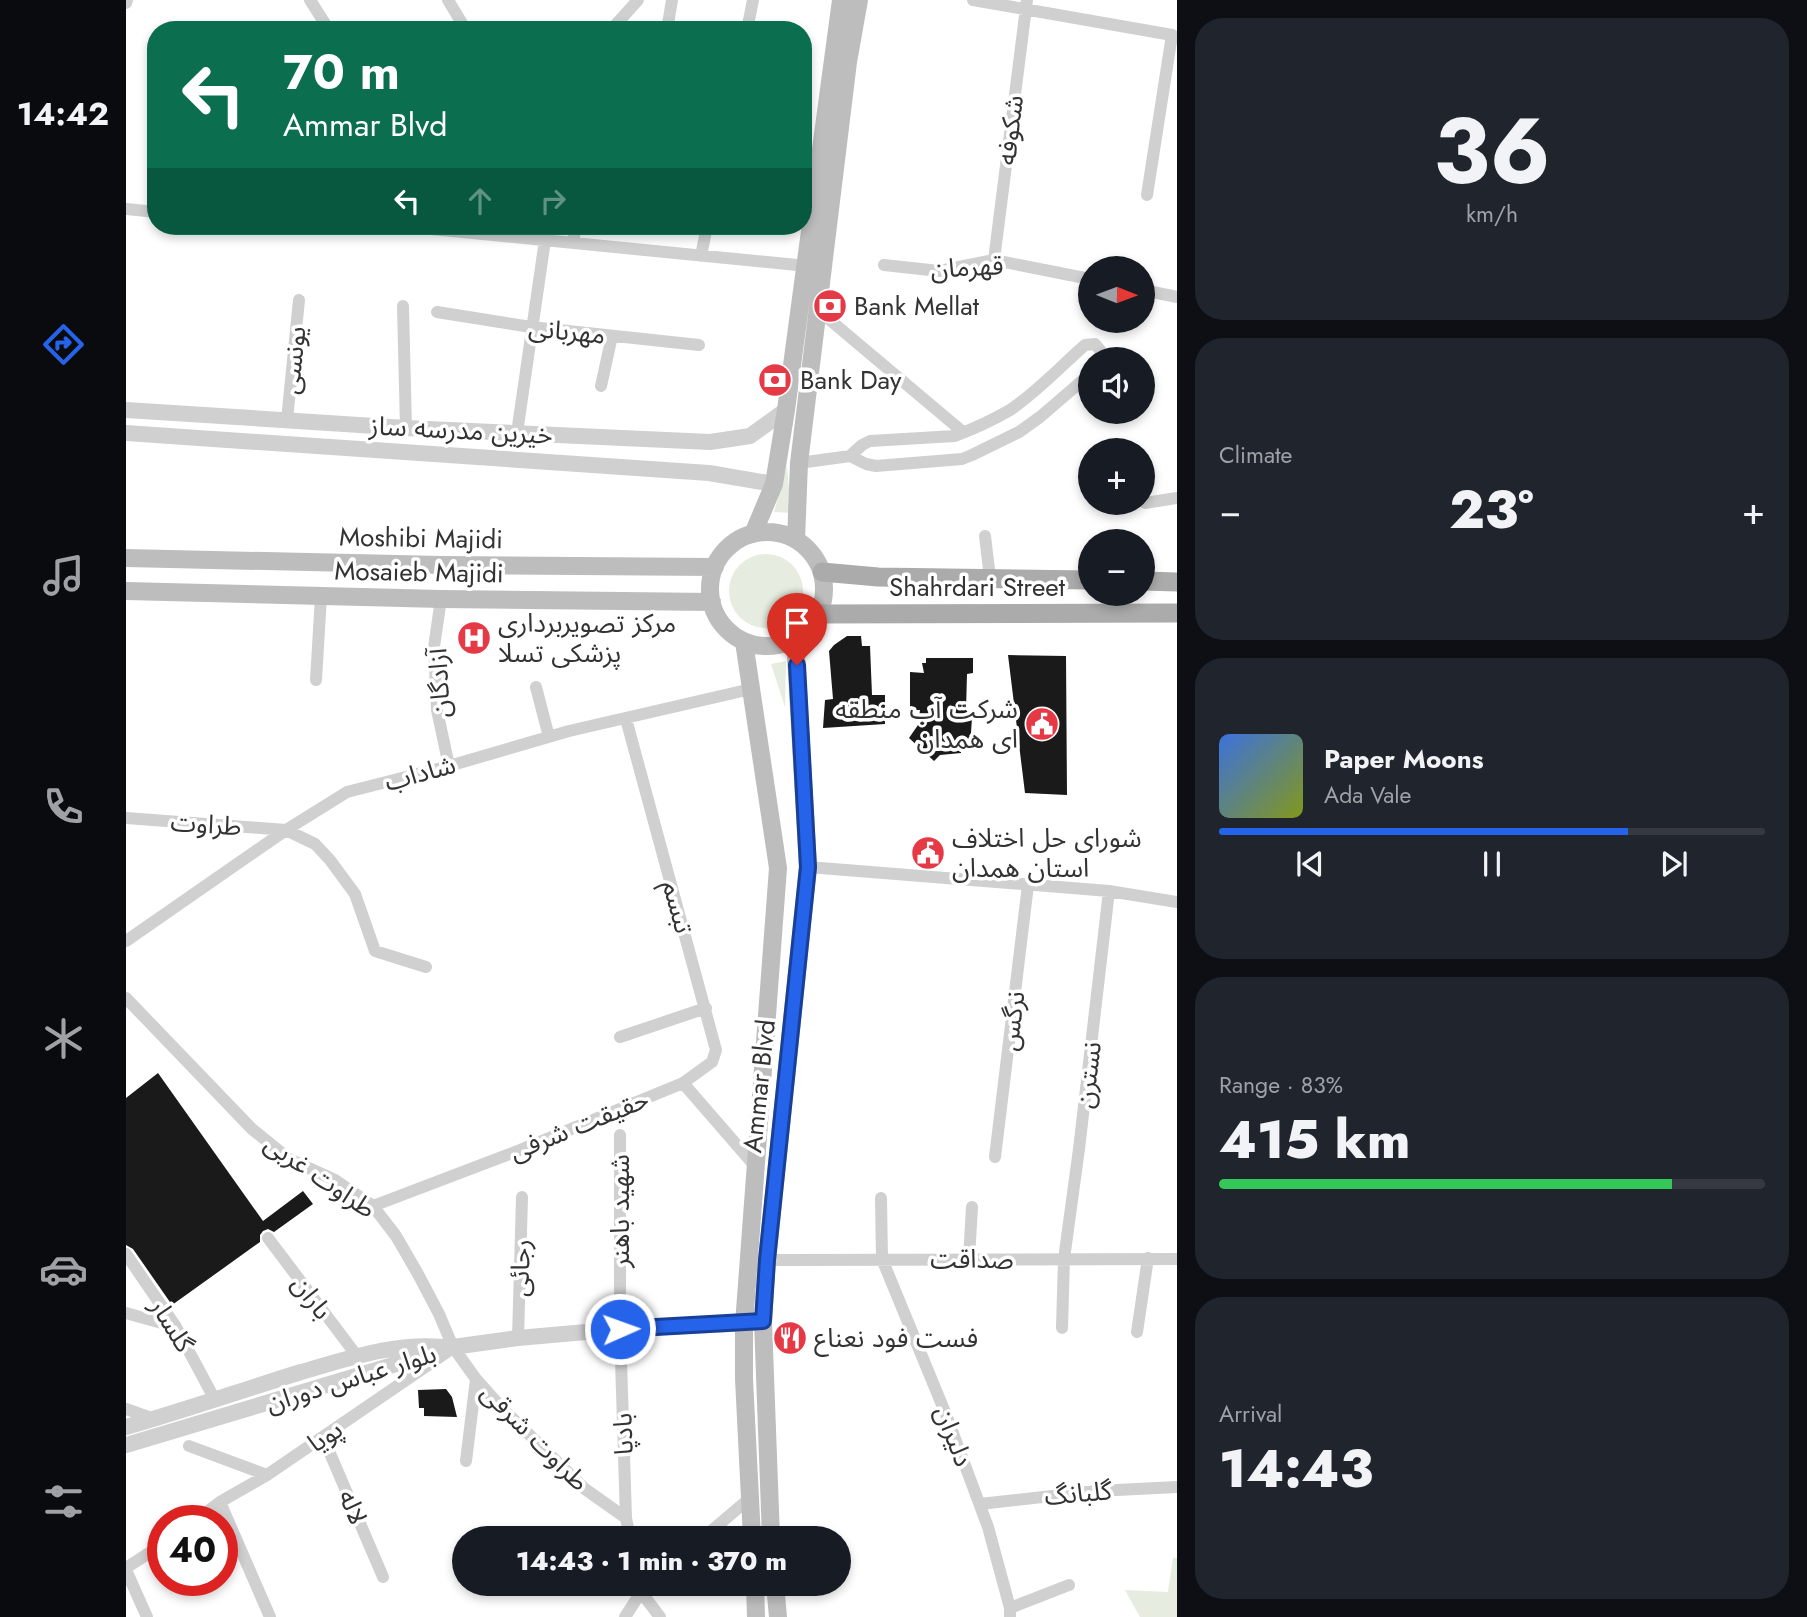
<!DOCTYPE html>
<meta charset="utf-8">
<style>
:root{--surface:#171b24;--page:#20242c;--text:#f1f3f6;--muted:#9ea1a6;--line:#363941;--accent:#2563eb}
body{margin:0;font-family:Jost,"Noto Sans Arabic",sans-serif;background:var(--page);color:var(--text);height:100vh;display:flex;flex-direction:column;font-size:26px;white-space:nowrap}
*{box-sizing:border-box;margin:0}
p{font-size:23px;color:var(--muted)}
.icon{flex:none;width:38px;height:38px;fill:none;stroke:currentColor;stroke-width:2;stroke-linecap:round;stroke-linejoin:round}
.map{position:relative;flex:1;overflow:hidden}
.sheet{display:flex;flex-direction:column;gap:18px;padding:18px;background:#0d0f14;width:630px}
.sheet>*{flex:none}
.banner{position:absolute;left:21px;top:21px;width:665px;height:214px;border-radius:28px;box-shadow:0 4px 10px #0003;background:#0b6e4f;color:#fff;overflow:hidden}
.needle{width:46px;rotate:91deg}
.tools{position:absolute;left:952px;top:256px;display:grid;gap:14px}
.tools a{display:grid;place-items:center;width:77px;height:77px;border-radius:50%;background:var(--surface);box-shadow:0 4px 10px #0003;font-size:35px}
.speed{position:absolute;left:21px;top:1505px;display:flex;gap:14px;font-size:35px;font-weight:700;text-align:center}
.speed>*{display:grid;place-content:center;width:91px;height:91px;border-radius:50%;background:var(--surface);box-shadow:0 4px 10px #0003;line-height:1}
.speed .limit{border:10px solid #d22;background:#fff;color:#111}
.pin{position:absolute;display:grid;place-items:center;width:60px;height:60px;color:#fff;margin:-72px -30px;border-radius:50% 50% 50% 0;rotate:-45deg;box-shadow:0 0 7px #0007}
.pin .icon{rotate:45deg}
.me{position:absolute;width:77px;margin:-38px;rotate:88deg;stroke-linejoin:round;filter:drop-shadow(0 0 5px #0008)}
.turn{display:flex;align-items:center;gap:24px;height:147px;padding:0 21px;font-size:32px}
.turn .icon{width:91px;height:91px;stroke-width:2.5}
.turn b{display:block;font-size:49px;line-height:60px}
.lanes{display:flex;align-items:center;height:66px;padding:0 21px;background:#0003;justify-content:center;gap:35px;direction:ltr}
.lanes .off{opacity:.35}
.big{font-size:52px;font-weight:800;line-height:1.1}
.sheet .tile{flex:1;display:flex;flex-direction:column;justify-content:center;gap:10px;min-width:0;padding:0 24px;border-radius:28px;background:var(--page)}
.sheet .dial{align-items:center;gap:0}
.dial b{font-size:91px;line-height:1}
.song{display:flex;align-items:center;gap:21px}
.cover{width:84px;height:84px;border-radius:10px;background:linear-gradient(135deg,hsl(220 70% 55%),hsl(70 70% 35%))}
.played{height:7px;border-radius:4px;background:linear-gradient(90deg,var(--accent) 75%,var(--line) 75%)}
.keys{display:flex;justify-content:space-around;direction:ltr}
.heat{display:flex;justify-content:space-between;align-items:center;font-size:38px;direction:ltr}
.charge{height:10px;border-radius:5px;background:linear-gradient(90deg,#34c759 83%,var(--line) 0)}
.trip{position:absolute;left:326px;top:1526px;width:399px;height:70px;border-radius:35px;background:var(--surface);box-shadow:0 4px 10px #0003;font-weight:800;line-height:70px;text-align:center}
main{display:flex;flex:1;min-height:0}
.tab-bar{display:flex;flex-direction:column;width:126px;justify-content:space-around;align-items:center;background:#090b0e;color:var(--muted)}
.tab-bar .icon{width:49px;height:49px}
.tab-bar .selected{color:var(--accent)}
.tab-bar b{font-size:32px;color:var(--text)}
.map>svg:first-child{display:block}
.green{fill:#e6ecdf}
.building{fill:#1a1a1a}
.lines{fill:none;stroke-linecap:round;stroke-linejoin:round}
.minor{stroke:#d0d0d0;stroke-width:12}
.tertiary{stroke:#d0d0d0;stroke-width:16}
.secondary{stroke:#bdbdbd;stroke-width:18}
.primary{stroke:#ababab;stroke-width:19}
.route-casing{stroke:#184099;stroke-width:18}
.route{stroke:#2563eb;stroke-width:12}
.labels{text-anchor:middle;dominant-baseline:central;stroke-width:7;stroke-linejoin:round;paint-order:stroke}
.street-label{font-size:26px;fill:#333;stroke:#fff}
.poi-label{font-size:26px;fill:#333;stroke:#fff;text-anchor:start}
</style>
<main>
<nav class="tab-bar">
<b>14:42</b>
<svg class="icon selected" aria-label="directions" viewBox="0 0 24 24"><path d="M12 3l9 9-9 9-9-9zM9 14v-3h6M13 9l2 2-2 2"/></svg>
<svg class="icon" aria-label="music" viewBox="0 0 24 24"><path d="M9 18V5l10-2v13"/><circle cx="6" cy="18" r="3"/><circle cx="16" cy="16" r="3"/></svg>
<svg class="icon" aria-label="phone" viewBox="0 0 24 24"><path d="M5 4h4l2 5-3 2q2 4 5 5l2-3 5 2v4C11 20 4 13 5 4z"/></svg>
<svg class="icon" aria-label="climate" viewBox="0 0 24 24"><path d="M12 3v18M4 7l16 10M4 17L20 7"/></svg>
<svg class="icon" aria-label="car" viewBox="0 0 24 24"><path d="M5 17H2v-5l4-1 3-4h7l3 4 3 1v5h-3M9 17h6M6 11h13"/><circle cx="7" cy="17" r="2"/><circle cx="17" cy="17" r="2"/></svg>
<svg class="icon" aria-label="filters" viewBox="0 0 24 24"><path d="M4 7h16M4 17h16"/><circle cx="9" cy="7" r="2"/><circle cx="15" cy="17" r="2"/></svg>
</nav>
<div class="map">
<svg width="1051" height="1617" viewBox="0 0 1051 1617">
<rect width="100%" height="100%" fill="#fff"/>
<path class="green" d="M661,466L665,513L648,512Z
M603 591a37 37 0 1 1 74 0a37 37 0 1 1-74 0Z
M660,661L659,707L645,664Z
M1047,1558H1051V1617H1014L999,1590L1042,1592Z"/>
<path class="building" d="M721,636H735L736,646H744L746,695H759V724L697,728L699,700L707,699L703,651L708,645Z
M882,655L940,656L941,795L899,793Z
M800,658H847V673L841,674L840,710L846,718L844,747H835V753L814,755L808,761L783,738L792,725L794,710H784V672L798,673L796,663H800Z
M32,1073L137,1221L177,1191L187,1204L148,1232L142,1229L137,1231L134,1235V1242L46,1305L7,1249L0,1245V1098Z
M320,1389L326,1397L331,1417L298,1416V1408H293L292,1390Z"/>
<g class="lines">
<path class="minor" d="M184,0L203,30
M322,0L340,30
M847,0L1046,35L1051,38
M0,3L1,0
M485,30L512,0
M541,30L546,0
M621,30L627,0
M1021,195L1046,35
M0,209L30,212
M275,226L681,266
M447,243L450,226
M575,256L581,226
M868,260L901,0
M758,265L813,271L868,260L964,279
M1017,290L1051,297
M277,306L280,428
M692,310L837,432
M311,312L405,327L573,345
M475,386L486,336
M161,420L173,300
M391,433L419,240
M724,456L736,445L744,441L829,436C847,429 867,420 884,410C911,392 935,366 959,345L969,344L979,356L978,359
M724,456L740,464L750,466L836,459L846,455L893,432L914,417L964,374
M673,463L724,456
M1019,503L1051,498
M859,536L864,578
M315,599L308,647L311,710L323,766
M190,680L195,596
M410,687L423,737
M500,719L590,1050L586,1062L557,1083
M0,818L160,830L189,844L204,860L229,894L249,951L300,967
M682,867L983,891L1051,902
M0,941L160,830L221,792L323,766L443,731L625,689
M0,998L126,1129L163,1159L209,1180L247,1206L270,1236L292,1274L313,1314L327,1347L350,1379L375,1407L459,1489L500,1518
M494,1037L580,1008
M494,1135V1329L500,1518L504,1538
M869,1157L902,885
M755,1198L756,1259L821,1417L862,1527L884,1608V1617
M247,1206L394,1150L557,1083L629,1166
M142,1238L231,1356
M0,1254L50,1327L88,1398
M843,1259L846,1207
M641,1260L1051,1259
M0,1313L50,1327
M936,1328L938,1259L953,1149L983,891
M1011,1332L1022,1258
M392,1338L396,1197
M0,1409L28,1419
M197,1437L257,1577
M63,1446L141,1475
M340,1461L350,1379
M94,1502L144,1617
M854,1504L971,1491L1051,1487
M69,1521L94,1502L141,1475L321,1352
M577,1538L624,1498
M0,1568L37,1544
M0,1570L21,1617
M514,1586L515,1592L534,1617
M884,1608L943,1585
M499,1617L515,1592L525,1584"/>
<path class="tertiary" d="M0,410L280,428L584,442L624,436L660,410
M0,433L583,473L648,484
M0,1427C59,1410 117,1390 175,1372C221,1359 269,1342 317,1347
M0,1445L327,1347L392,1338L494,1329L628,1323"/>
<path class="secondary" d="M584 589a57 57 0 1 1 114 0a57 57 0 1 1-114 0Z
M627,534L648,484L660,410L715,0
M670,540L673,463L722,62L733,0
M0,558L315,565L589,567
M0,591L315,599L586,602
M618,642L652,868L618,1324V1379L626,1538
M645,1538L637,1321L641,1260L682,867L669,639
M629,1584L630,1617
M649,1584L652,1617"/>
<path class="primary" d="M696,572L752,577L964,580
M1017,581L1051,582
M693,614L1051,613"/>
</g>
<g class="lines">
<g class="route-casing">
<path id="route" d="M494,1329L637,1321L641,1260L682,867L671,665"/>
</g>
<use href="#route" class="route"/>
</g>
<defs>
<g id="bank-disc" transform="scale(1.75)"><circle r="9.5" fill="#e63946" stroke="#fff"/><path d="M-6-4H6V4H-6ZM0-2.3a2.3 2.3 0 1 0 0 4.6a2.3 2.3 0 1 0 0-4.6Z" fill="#fff"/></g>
<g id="hospital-disc" transform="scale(1.75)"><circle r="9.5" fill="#e63946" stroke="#fff"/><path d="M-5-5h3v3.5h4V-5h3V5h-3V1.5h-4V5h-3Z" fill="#fff"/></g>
<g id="civic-disc" transform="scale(1.75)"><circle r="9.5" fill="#e63946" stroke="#fff"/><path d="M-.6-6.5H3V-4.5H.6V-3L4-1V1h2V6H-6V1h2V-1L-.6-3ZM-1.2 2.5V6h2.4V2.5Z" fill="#fff"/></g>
<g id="restaurant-disc" transform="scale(1.75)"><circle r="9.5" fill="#e63946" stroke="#fff"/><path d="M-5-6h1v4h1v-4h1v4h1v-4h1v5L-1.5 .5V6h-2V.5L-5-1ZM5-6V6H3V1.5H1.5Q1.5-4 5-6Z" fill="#fff"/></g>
</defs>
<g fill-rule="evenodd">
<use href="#bank-disc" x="704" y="306"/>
<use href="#bank-disc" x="649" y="380"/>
<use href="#hospital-disc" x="348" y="638"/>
<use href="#civic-disc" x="916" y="724"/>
<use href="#civic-disc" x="802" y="853"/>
<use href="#restaurant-disc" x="664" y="1338"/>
</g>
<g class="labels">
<g class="street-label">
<text transform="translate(884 130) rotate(-83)">شکوفه</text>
<text transform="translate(841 267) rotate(-3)">قهرمان</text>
<text transform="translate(441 331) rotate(6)">مهربانی</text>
<text transform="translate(167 360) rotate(-84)">یونسی</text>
<text transform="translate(335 430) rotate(3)">خیرین مدرسه ساز</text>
<text transform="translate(295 538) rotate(1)">Moshibi Majidi</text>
<text transform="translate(293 572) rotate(1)">Mosaieb Majidi</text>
<text x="851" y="587">Shahrdari Street</text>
<text transform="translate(313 683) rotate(-93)">آزادگان</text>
<text transform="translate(294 773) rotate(-15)">شاداب</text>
<text transform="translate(80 824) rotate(4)">طراوت</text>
<text transform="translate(552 907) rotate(75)">تبسم</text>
<text transform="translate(886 1021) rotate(-83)">نرگس</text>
<text transform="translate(962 1075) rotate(-83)">نسترن</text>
<text transform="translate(633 1086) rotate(-84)">Ammar Blvd</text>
<text transform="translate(453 1125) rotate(-22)">حقیقت شرفی</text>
<text transform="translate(194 1176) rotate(34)">طراوت غربی</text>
<text transform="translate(494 1211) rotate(-90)">شهید باهنر</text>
<text x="846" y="1259">صداقت</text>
<text transform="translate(394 1268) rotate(-88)">رجائی</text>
<text transform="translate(186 1297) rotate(53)">باران</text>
<text transform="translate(46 1325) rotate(58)">گلسار</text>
<text transform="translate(225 1378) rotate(-17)">بلوار عباس دوران</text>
<text transform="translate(497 1434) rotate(-92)">بادپا</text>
<text transform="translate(199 1436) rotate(-34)">پویا</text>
<text transform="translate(828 1436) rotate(69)">دلیران</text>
<text transform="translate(409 1437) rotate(45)">طراوت شرقی</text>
<text transform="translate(952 1493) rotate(-5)">گلبانگ</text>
<text transform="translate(227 1507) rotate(67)">لاله</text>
</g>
<g class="poi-label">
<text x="728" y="306">Bank Mellat</text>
<text x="674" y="380">Bank Day</text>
<text x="372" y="623">مرکز تصویربرداری<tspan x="372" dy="30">پزشکی تسلا</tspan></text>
<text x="892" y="709" text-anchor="end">شرکت آب منطقه<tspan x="892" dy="30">ای همدان</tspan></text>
<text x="826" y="838">شوراى حل اختلاف<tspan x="826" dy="30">استان همدان</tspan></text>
<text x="688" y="1338">فست فود نعناع</text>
</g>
</g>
</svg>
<div class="tools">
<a><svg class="needle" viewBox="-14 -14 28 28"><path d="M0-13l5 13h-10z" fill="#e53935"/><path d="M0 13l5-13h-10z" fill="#9ea1a6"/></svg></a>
<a><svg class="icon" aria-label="sound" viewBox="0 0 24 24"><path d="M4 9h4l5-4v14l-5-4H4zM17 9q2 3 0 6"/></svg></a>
<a>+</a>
<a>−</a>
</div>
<div class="speed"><div class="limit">40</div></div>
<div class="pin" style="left:671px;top:665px;background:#d93025"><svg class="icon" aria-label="arrive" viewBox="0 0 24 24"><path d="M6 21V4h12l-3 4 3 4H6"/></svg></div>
<svg class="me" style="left:494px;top:1329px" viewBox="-20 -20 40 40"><circle r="17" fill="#2563eb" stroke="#fff" stroke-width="3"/><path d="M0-11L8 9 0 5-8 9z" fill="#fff"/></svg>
<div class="trip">14:43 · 1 min · 370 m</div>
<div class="banner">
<div class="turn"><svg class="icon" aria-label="left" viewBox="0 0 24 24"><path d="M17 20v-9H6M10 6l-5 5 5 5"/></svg><div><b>70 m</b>Ammar Blvd</div></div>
<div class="lanes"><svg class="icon" aria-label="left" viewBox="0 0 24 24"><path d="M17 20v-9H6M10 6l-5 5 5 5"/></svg><svg class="icon off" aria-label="ahead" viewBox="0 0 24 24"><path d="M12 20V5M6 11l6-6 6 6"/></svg><svg class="icon off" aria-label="right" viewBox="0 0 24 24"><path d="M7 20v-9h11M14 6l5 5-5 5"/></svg></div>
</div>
</div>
<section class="sheet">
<div class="tile dial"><b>36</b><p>km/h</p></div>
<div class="tile"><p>Climate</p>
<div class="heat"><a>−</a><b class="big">23°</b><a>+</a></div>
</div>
<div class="tile">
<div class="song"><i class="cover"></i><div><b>Paper Moons</b><p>Ada Vale</p></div></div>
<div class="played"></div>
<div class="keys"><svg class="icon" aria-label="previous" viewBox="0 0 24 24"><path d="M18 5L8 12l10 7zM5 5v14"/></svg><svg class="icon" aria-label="pause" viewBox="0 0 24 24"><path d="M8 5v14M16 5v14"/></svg><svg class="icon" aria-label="next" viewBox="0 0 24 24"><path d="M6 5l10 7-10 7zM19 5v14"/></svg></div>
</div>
<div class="tile"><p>Range · 83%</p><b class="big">415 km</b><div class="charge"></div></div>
<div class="tile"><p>Arrival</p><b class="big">14:43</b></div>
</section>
</main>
